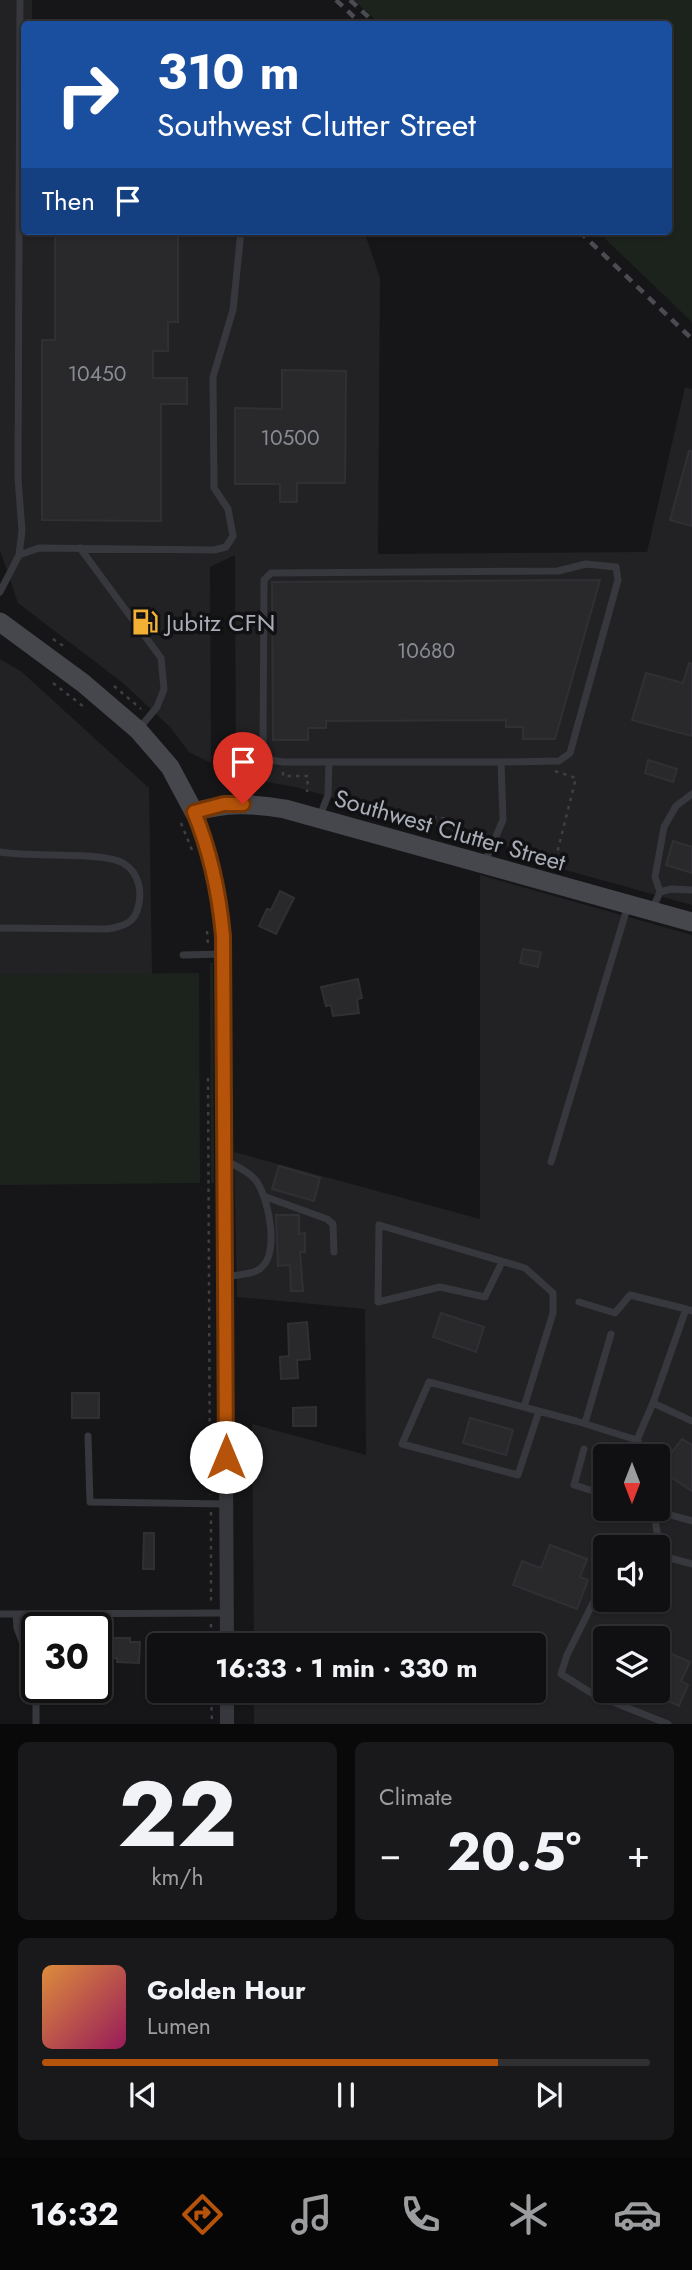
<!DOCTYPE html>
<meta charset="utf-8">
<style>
:root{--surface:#101012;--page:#19191b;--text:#f1f3f6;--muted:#9c9d9f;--line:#303032;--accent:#b45309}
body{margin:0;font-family:Jost,sans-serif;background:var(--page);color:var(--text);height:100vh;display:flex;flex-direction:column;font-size:26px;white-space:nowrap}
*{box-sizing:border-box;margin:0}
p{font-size:23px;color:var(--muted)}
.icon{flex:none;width:38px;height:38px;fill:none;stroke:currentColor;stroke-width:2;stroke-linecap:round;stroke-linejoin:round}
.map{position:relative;height:1724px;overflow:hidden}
.details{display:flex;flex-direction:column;gap:18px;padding:18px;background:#09090a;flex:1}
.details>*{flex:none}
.hud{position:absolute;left:21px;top:21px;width:651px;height:214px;border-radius:7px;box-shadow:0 2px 5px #0004,0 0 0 2px var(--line);background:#1a4fa0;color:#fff;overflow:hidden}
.needle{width:46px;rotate:180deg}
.controls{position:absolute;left:593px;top:1444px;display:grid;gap:14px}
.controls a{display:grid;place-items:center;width:77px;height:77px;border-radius:7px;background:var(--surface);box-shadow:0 2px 5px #0004,0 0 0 2px var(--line);font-size:35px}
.speed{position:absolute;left:21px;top:1612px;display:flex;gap:14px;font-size:35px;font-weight:700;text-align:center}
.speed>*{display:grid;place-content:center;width:91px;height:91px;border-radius:50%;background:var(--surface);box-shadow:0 2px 5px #0004,0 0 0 2px var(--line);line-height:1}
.speed .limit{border:4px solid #111;border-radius:10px;background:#fff;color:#111}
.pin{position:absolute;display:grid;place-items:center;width:60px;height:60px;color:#fff;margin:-72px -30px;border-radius:50% 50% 50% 0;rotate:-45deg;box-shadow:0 0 7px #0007}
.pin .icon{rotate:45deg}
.me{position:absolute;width:77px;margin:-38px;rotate:0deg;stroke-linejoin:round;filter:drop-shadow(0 0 5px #0008)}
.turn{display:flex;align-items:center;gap:24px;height:147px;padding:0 21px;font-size:32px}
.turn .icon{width:91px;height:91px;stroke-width:2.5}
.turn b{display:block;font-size:49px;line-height:60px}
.then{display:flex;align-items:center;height:66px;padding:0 21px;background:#0003;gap:14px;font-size:26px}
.big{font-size:52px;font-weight:700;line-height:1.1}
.details .card{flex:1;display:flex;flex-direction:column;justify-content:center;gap:10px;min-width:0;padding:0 24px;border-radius:10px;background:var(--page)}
.details .dial{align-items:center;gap:0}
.dial b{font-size:91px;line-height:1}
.song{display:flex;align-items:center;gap:21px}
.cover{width:84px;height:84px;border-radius:10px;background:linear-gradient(135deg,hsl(30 70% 55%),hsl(330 70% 35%))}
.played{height:7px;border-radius:4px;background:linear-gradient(90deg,var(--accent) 75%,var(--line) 75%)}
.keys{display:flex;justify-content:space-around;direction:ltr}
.heat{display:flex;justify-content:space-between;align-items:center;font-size:38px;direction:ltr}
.details .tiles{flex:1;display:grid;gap:18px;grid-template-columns:1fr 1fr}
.card:last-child{grid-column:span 2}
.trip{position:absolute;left:147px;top:1633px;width:399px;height:70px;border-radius:7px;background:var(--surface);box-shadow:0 2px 5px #0004,0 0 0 2px var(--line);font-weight:700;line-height:70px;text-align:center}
.dock{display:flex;height:112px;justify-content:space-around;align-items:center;background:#060607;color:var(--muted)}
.dock .icon{width:49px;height:49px}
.dock .on{color:var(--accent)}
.dock b{font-size:32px;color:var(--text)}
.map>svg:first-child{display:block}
.built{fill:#222225;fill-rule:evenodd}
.green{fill:#1c231d}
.building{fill:#29292c;stroke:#303034;stroke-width:2}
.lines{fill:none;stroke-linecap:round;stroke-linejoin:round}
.path{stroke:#3d3f44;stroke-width:2.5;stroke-dasharray:3.5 5;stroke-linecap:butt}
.lane{stroke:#37383d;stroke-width:7}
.street{stroke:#37383d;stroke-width:14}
.secondary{stroke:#45474d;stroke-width:19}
.rail{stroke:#4a4c52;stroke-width:4.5;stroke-dasharray:9 7;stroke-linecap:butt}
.route-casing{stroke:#753606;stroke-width:18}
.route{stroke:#b45309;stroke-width:12}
.labels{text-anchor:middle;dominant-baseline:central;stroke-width:7;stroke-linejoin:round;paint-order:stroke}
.number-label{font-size:21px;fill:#888b94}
.poi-label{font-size:24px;fill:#a8adb8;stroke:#111113;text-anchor:start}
.street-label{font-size:24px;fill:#a8adb8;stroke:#111113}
</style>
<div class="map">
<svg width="692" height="1724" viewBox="0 0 692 1724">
<rect width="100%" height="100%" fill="#161618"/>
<path class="built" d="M0,0H32V24H24V231H364L380,278L378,554L647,552L685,387L692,389V905L558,868L560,861L295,787L256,780H236L235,555L210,567L211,763L189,752L170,727L123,683L18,603L0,550Z
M0,659L22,672L149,788L152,974L0,975Z
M480,875L692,935V1724H254V1691L534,1690V1645H254L252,1424L366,1455L365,1309L237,1297L234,1152L480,1219ZM606,1456H658V1508H606ZM606,1547H658V1600H606ZM606,1638H658V1690H606Z"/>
<path class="green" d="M354,0H692V322L597,231H668V24H380Z
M210,963H213L214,1183H211Z
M199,973L200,1183L0,1185V975Z"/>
<path class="building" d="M55,231H178V322H168V351H153V378H187V404H161V521L42,520V340H55Z
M282,370L346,371L345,483H297V502H280V484H235V408L282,409Z
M689,451H692V526L670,520Z
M600,580L555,739H523V727H506V720L326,721V728H308V740H273L272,582Z
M689,663L692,664V736L632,720L646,673L683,683Z
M648,760L677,769L673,782L645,773Z
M673,841L692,847V873L666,865Z
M280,891L294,898L276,934L259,926L267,909L271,910Z
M523,949L541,952L538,967L520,963Z
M358,979L362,998L357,999L359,1013L333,1016L331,1005L326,1006L321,987Z
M279,1166L320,1178L314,1201L272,1189Z
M276,1215H299V1234L305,1233V1252H300L303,1291H291L290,1265L278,1266Z
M441,1313L484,1327L476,1352L433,1337Z
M307,1322L310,1359L297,1360L298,1378L281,1379L280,1357L289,1356L288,1324Z
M72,1393H99V1418H72Z
M316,1407V1426H293V1408Z
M470,1418L513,1430L506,1455L463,1443Z
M682,1439L692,1445V1491L659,1469Z
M144,1533H154V1569H143Z
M550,1545L587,1559L580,1577L588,1580L577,1609L513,1585L522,1561L541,1568Z
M96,1638H130V1642H140L139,1663L117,1662V1658H96Z
M658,1648L690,1662L681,1681L688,1685L679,1706L657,1696Z"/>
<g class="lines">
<path class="path" d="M53,639L65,647
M53,683L84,707
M114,686L141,709
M555,771L576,778L555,861
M283,772V776H308L307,792
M181,823L192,850
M417,823L432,817L456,820L453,832
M207,931L208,946
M208,1078L210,1495
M211,1512V1604
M211,1624V1645
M211,1690L212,1724"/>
<path class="lane" d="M80,548L161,658L164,689L157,707L138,730
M19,555L39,548L214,550L226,547L233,536L228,509L214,488L213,377L233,310L241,231
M0,592L19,555L22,531L18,478L20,0
M320,816L328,795L329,762
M0,852C31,858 101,851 123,863C140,873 143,894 137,911C133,924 120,927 107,929L0,928
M484,864L503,820L501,762L559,761L570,753L618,580L616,567L586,564L558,571L271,573L264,580L263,755L265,759L283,762H501
M660,892L671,889L692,890
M652,910L660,892L655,877L664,827L676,806L692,794
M183,955L223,954
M551,1162L628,905
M266,1197L327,1219L333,1224L334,1252
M502,1262L485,1297L440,1287L378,1302L379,1225L525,1268L553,1293V1313L524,1407
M225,1277C234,1275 250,1275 258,1270C281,1257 269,1200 257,1182C250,1172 236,1166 225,1160
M579,1302L615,1313L630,1295L686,1309
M653,1403L692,1421
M539,1411L518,1475L402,1444L429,1382L576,1421L637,1440L647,1456
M585,1423L611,1334
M88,1436L90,1502L226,1504
M637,1440L653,1403L686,1309L692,1311
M584,1449L574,1485L606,1495
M653,1508L661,1555
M649,1509L692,1521
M659,1555L692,1564
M606,1577L567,1655L561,1674L593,1694L668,1724
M0,1614H16
M36,1724V1678L17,1628L16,1614L227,1613"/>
<path class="street" d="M194,812C212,853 219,892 223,936L227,1645
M227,1690V1724"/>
<path class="secondary" d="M0,622L83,683L138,730L170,767L194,812C225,803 252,803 285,809L692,922"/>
<path class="rail" d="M336,0L354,17
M350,0L376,24
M579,231L692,339"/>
</g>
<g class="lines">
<g class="route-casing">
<path id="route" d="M226,1457L223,936C219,892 211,853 194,812L224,804H243"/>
</g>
<use href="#route" class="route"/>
</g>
<defs>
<g id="fuel-bare" transform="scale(2.1)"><path d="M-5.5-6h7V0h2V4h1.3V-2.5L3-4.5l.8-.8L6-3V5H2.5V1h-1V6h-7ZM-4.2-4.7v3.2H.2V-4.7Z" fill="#f2b134" stroke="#111113" stroke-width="2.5" paint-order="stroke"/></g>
</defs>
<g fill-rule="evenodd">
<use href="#fuel-bare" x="145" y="622"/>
</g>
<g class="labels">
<g class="number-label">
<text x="97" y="374">10450</text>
<text x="290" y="438">10500</text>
<text x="426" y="651">10680</text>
</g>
<g class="poi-label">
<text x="166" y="622">Jubitz CFN</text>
</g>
<g class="street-label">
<text transform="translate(450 830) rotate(16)">Southwest Clutter Street</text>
</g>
</g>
</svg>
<div class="controls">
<a><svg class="needle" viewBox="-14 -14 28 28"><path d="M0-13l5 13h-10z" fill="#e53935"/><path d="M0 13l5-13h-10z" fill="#9c9d9f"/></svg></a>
<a><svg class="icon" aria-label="sound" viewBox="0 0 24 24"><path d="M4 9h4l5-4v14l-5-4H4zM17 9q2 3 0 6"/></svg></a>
<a><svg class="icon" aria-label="layers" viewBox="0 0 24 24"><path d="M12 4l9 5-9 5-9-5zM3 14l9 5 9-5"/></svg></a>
</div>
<div class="speed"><div class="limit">30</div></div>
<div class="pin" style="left:243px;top:804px;background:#d93025"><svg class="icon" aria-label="arrive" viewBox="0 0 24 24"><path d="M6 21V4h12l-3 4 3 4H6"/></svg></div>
<svg class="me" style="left:226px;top:1457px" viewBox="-20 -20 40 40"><circle r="19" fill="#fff"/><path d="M0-13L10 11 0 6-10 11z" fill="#b45309"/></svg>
<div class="trip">16:33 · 1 min · 330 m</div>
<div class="hud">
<div class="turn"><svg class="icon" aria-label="right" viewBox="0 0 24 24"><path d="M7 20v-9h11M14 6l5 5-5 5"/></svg><div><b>310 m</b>Southwest Clutter Street</div></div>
<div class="then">Then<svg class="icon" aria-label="arrive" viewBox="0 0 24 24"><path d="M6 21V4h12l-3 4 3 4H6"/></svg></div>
</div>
</div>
<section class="details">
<div class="tiles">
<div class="card dial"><b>22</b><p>km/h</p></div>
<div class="card"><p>Climate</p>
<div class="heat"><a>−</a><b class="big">20.5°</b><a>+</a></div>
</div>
<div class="card">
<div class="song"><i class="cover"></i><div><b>Golden Hour</b><p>Lumen</p></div></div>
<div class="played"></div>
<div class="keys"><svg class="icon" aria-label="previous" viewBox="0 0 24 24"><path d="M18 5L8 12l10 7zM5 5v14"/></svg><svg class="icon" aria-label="pause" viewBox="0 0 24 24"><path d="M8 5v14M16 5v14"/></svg><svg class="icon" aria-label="next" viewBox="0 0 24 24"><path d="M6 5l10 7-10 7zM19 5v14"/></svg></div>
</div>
</div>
</section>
<nav class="dock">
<b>16:32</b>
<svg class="icon on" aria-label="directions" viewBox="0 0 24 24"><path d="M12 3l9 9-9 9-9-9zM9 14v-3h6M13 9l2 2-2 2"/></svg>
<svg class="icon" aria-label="music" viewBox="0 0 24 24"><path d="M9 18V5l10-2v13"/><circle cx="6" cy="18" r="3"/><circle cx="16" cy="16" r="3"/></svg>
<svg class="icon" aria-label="phone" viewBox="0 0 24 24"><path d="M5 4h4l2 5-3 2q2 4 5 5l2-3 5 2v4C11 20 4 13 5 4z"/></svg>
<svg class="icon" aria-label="climate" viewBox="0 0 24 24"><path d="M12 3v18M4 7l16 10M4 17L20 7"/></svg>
<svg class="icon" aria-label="car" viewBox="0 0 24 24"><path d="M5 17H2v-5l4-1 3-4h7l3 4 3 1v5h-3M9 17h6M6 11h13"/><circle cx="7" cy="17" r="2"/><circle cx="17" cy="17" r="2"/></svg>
</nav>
